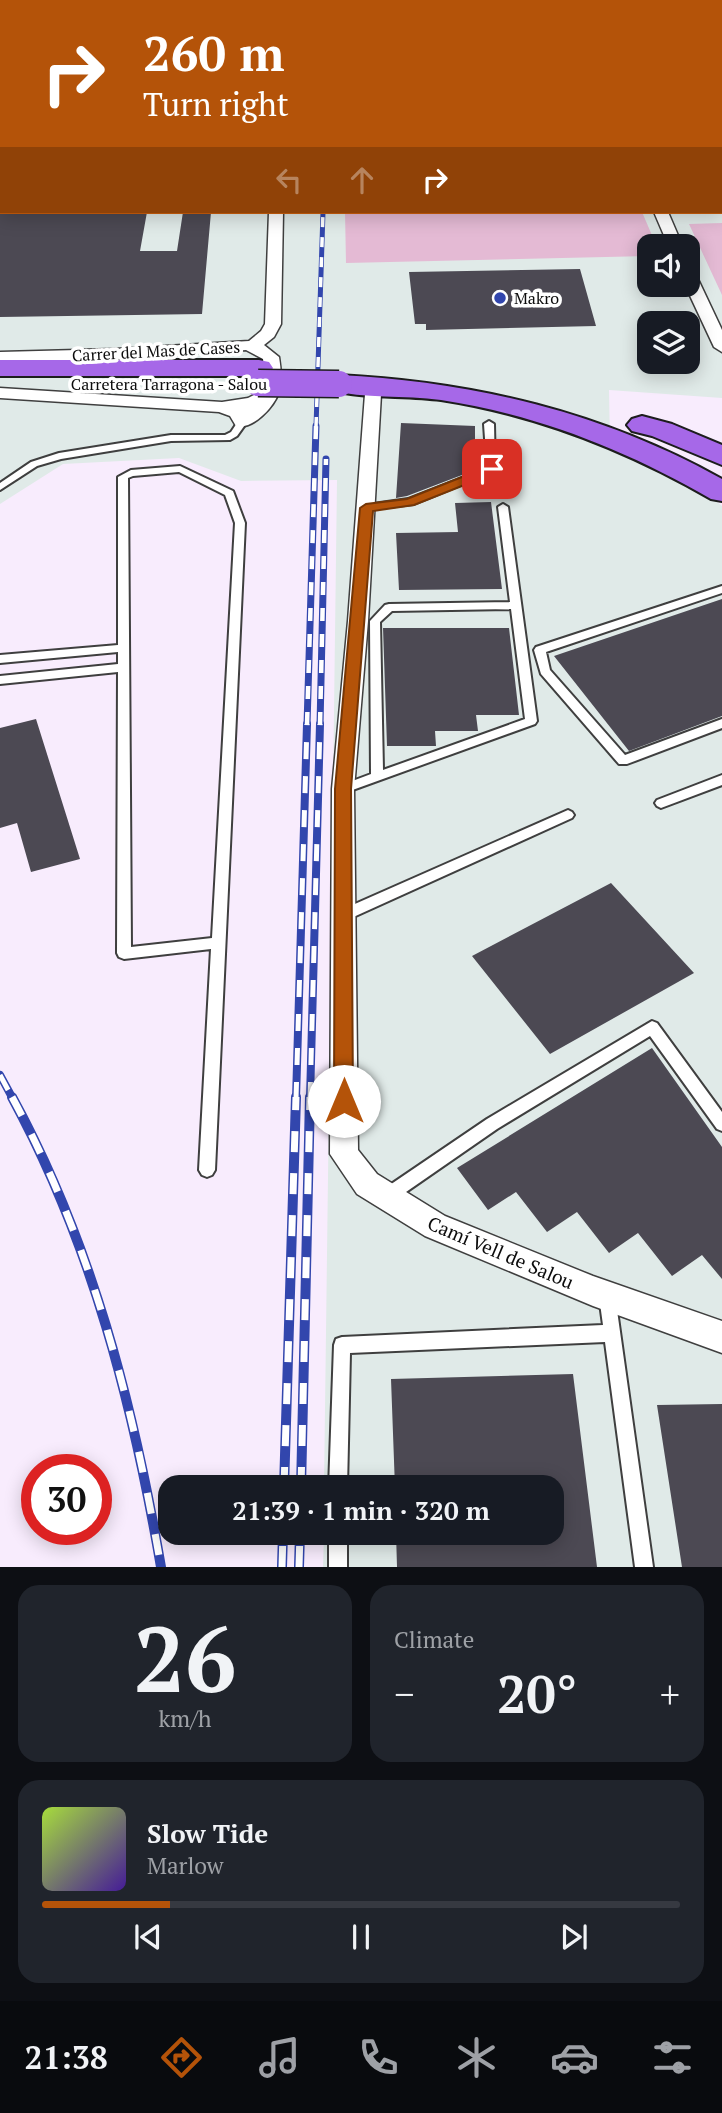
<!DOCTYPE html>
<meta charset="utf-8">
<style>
:root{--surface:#171b24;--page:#20242c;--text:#f1f3f6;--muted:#9ea1a6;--line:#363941;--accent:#b45309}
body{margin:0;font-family:"PT Serif",serif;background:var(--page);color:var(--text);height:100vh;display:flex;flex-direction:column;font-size:26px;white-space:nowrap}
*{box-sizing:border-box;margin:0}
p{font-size:23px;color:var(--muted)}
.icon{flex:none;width:38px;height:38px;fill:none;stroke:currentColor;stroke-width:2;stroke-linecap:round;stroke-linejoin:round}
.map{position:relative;height:1567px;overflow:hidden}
.details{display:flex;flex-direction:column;gap:18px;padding:18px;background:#0d0f14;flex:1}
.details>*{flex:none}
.banner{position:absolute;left:0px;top:0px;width:723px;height:214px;box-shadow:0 4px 18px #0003;background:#b45309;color:#fff;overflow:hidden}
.fabs{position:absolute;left:637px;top:234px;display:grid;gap:14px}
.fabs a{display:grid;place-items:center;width:63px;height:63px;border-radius:14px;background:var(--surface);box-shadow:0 4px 18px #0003;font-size:35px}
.speed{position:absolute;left:21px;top:1454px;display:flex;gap:14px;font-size:35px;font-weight:700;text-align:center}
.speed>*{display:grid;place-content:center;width:91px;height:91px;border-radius:50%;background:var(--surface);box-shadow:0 4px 18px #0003;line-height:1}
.speed .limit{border:10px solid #d22;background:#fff;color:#111}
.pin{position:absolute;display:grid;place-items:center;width:60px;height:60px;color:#fff;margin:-30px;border-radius:14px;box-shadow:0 4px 10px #0006}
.me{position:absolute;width:77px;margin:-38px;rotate:0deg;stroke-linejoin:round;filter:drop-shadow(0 0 5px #0008)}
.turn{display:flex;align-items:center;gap:24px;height:147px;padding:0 28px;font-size:32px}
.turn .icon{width:91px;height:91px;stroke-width:2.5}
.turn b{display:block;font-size:49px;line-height:60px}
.lanes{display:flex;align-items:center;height:66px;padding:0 28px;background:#0003;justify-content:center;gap:35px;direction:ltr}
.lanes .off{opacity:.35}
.big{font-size:52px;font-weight:800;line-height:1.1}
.details .widget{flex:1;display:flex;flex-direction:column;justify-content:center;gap:10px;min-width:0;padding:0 24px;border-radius:21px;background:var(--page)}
.details .dial{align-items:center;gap:0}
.dial b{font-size:91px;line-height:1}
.song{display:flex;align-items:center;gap:21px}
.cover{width:84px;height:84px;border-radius:10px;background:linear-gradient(135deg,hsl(80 70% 55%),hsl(260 70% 35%))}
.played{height:7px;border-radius:4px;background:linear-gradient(90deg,var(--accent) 20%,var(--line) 20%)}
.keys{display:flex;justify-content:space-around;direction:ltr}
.heat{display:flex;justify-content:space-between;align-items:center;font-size:38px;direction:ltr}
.details .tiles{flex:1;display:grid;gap:18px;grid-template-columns:1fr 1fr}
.widget:last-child{grid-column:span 2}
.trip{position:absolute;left:158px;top:1475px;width:406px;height:70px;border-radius:21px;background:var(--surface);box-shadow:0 4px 18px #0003;font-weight:800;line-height:70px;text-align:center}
.tab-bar{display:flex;height:112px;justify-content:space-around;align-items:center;background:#090b0e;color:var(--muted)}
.tab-bar .icon{width:49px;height:49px}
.tab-bar .selected{color:var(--accent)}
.tab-bar b{font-size:32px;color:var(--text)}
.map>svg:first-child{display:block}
.industrial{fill:#e0eae8;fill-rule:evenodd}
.green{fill:#e4bad4}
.building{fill:#4c4953}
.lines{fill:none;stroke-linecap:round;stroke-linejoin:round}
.service-casing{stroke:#3f3f3f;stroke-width:4}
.minor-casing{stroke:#3f3f3f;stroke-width:3}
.trunk-casing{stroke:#1d1d1d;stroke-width:4}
.service{fill:#fff;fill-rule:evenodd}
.minor{fill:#fff;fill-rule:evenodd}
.trunk{fill:#a668e8;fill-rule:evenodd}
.rail-far3-casing{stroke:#3246ad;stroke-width:5}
.rail-far2-casing{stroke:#3246ad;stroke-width:7}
.rail-far1-casing{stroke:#3246ad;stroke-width:8}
.rail-casing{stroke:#3246ad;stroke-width:10}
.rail-far3{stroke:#fff;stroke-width:3.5;stroke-dasharray:10;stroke-linecap:butt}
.rail-far2{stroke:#fff;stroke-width:4.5;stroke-dasharray:13;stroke-linecap:butt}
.rail-far1{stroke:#fff;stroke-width:5;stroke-dasharray:17;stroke-linecap:butt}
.rail{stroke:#fff;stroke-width:7;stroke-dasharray:21;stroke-linecap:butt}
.trunk-bridge-casing{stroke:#1d1d1d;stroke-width:29;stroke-linecap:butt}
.trunk-bridge{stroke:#a668e8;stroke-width:26}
.route{fill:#b45309;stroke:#753606;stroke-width:2}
.poi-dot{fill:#3246ad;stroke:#fff;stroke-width:2.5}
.labels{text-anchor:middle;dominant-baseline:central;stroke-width:7;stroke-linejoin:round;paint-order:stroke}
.far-poi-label{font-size:16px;fill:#0c0c0c;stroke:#fff;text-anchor:start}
.far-street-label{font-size:16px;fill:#0c0c0c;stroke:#fff}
.street-label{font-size:19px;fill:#0c0c0c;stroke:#fff}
</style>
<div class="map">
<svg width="722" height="1567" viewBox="0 0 722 1567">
<rect width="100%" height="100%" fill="#f8ecfd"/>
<path class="industrial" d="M0,0H722V398L609,390L610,444L714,499L722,506V1567H323L324,1533H551V1488L324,1487L337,480L241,481L179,458L63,464L0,504ZM2,2H721V212H2ZM649,247H688V285H649ZM649,324H688V362H649Z"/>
<path class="green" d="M345,212H642L657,247H649V256L346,263Z
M722,223V295L689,224Z"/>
<path class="building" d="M147,212L140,251H177L183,212H211L202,314L0,317V213Z
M580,269L596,326L426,330V324H415L409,272Z
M401,423L475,426V470L407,496L396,498Z
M491,502L502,589L399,590L396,533L458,532L455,503Z
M722,599V716L629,751L554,656Z
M383,628H509L519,715H476L478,731H435L436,746H387Z
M36,719L80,859L31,872L17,823L0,828V728Z
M611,883L694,973L550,1054L472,956Z
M652,1048L722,1147V1279L702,1255L672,1276L638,1233L609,1253L577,1212L547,1232L516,1192L488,1210L457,1168Z
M573,1374L597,1567H397L396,1533H551V1488H395L391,1379Z
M722,1404V1567H682L657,1405Z"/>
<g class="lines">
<g class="service-casing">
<path id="service" d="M592,0H598L599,2H593Z
M721,3H722V7H721Z
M721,31H722V35H721Z
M242,419L247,422L237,436L230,440L171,441L61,459L37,466L0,490V483L31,462L59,453L171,435H225L231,432L239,420Z
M489,421L494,424L495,471L414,504L362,510L361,508L366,505L408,499L487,468L484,424Z
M180,466L233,491L245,523L215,1170L212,1175L207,1177L202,1175L199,1170L211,949L124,959L119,957L117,953L118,672L0,684V676L118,664V652L0,663V655L118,645V477L131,470ZM179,472L225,495L235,523L212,938L131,947L128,478L133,476Z
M503,504L508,507L537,721L535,724L347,792H339L337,789L339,786L371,774L370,621L385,605L389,604L510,602L498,507ZM511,609L525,719L383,770L380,622L392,611Z
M722,586V593L546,652L550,670L625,755L722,719V728L627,764H619L541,674L534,650L536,647Z
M722,775V785L661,808L657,806L655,803L657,800Z
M568,810L572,812L574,815L572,818L349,919L344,920L339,919L337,915L339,911Z
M652,1021L657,1023L722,1112V1131L717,1129L650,1036L497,1129L393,1201L387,1203L381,1201L379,1196L381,1191L487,1119Z
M607,1288L613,1290L615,1296L653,1567H635L605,1342L350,1353L347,1488H329L334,1345L336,1339L342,1337L603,1325L599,1296L601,1290Z
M329,1533H347V1567H329Z"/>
</g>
<g class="minor-casing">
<path id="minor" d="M276,0H288V2H276Z
M560,0H572V2H561Z
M0,25H2V31H0Z
M0,149H2V157H0Z
M269,212H283L281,324L274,337L264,345L279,357C281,369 282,380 279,392C274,407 253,430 236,426L230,416L219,412L0,398V388L222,402L248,398L262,391L265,375L263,359L246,350L116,359L0,362V352L116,349L249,341L261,331L265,324Z
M654,212H668L683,247H669Z
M688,271L696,275L722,330V352L714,347L685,285H688Z
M373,389L381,394L368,621L354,789L358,1150L377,1174L445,1216L593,1276L722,1321V1353L593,1306L425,1236L357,1194L330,1154L332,789L348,621L365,394Z"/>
</g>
<g class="trunk-casing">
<path id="trunk" d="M0,360H259L269,362L273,368L269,374L259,376H0Z
M339,375C475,382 602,412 722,479V501L711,499C626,450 538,415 441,400C404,395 365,399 329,390L325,384L329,378Z
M642,416L672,424L722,445V465L652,436L632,431L627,425L632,419Z"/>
</g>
<use href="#service" class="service"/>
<use href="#minor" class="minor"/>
<use href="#trunk" class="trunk"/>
<g class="rail-far3-casing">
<path id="rail-far3" d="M316,427L323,212"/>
</g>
<g class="rail-far2-casing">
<path id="rail-far2" d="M307,725L316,426
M320,725L326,459"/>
</g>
<g class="rail-far1-casing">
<path id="rail-far1" d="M0,1075L13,1099
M296,1099L307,724
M310,1099L320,724"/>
</g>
<g class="rail-casing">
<path id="rail" d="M12,1097C92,1244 133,1404 161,1567
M284,1488L296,1097
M301,1488L310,1097
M282,1567L283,1533
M299,1567L300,1533"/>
</g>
<use href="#rail-far3" class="rail-far3"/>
<use href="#rail-far2" class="rail-far2"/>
<use href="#rail-far1" class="rail-far1"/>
<use href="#rail" class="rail"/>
<g class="trunk-bridge-casing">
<path id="trunk-bridge" d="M258,383L339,384"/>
</g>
<use href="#trunk-bridge" class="trunk-bridge"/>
</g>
<path class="route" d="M492,465L497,466V472L414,505L373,511L351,789L353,1101L351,1107L344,1110L337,1107L334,1101L335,789L360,508L366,504L407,499Z"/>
<circle class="poi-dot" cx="500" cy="298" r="7"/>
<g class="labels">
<g class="far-poi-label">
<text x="514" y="298">Makro</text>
</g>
<g class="far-street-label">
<text transform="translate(156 351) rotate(-3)">Carrer del Mas de Cases</text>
<text x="169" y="384">Carretera Tarragona - Salou</text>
</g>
<g class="street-label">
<text transform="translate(501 1252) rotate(23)">Camí Vell de Salou</text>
</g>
</g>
</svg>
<div class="fabs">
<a><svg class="icon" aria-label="sound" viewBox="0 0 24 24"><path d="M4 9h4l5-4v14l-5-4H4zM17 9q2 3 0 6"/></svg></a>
<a><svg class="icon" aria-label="layers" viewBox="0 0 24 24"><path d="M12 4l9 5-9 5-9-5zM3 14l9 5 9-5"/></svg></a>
</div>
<div class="speed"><div class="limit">30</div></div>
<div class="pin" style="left:492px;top:469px;background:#d93025"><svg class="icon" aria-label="arrive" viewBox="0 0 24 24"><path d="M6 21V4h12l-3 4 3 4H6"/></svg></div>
<svg class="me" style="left:344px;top:1101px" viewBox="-20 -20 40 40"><circle r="19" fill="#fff"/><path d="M0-13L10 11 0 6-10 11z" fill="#b45309"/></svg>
<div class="trip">21:39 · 1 min · 320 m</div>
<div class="banner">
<div class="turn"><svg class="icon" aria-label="right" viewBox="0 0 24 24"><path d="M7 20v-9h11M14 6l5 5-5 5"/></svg><div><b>260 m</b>Turn right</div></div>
<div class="lanes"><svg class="icon off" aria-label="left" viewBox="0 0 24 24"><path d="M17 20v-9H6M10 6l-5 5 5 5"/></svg><svg class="icon off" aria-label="ahead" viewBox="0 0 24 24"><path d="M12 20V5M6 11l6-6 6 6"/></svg><svg class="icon" aria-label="right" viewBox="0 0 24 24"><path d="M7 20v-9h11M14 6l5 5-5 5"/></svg></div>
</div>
</div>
<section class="details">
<div class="tiles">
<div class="widget dial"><b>26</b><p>km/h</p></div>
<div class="widget"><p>Climate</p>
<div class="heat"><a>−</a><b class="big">20°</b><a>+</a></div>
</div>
<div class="widget">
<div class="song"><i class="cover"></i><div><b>Slow Tide</b><p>Marlow</p></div></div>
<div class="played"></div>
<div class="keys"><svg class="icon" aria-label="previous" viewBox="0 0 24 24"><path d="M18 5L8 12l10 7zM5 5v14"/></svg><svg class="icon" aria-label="pause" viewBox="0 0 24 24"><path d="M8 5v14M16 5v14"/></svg><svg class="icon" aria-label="next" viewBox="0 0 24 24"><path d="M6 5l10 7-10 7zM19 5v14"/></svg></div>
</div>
</div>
</section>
<nav class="tab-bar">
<b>21:38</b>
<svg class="icon selected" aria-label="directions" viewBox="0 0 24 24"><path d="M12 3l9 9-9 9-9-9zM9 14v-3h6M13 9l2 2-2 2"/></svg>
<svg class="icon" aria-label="music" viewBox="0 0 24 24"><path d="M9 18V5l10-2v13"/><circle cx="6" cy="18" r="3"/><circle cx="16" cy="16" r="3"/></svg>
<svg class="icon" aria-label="phone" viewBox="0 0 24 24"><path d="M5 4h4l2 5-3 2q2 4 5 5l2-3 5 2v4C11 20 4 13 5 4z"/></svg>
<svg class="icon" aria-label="climate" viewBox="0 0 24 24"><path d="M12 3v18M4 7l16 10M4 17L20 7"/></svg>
<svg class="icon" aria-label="car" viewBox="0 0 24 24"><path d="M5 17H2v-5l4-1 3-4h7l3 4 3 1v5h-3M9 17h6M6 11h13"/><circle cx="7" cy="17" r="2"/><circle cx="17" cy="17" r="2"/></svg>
<svg class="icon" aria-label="filters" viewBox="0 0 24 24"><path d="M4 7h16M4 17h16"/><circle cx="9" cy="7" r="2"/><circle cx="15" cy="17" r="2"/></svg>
</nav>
